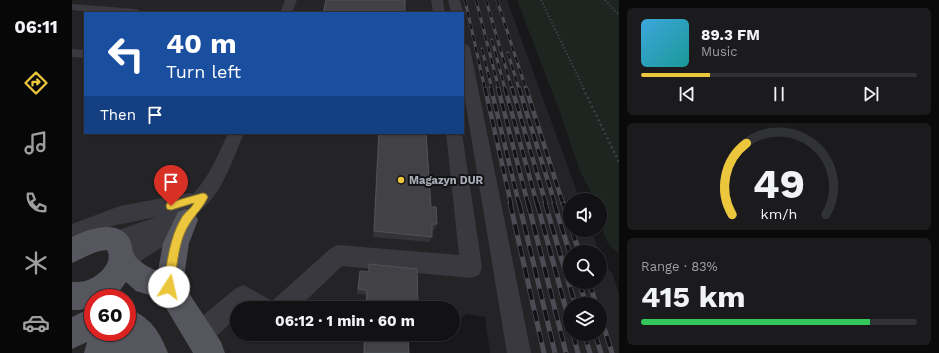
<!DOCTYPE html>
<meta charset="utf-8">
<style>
:root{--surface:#121214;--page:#1b1b1d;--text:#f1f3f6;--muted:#9c9ea0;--line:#313234;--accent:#ecc73e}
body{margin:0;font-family:"Work Sans",sans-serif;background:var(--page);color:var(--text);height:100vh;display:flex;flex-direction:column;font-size:15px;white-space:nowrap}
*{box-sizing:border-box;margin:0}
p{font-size:13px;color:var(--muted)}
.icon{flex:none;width:22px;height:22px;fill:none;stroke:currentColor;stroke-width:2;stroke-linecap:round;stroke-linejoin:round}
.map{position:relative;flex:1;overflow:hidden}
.sheet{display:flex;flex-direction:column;gap:8px;padding:8px;background:#0a0a0b;width:320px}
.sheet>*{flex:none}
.banner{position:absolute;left:12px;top:12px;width:380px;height:122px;border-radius:0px;box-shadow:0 1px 3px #0004,0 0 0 1px var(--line);background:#1a4fa0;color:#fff;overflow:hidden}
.controls{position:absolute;left:491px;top:193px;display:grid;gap:8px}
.controls a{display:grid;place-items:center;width:44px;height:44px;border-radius:50%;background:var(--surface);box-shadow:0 1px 3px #0004,0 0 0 1px var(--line);font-size:20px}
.speed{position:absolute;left:12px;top:289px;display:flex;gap:8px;font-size:20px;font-weight:700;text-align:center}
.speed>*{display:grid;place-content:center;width:52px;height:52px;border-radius:50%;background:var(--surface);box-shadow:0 1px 3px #0004,0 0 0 1px var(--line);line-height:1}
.speed .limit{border:6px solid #d22;background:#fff;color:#111}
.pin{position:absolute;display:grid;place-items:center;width:34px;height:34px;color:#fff;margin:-41px -17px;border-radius:50% 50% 50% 0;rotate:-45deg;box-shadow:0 0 4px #0007}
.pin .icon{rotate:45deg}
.me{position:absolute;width:44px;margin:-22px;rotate:10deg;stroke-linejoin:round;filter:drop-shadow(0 0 3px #0008)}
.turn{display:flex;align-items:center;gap:14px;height:84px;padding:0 16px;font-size:18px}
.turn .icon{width:52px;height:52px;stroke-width:2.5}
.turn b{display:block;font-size:28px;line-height:34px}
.then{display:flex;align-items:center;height:38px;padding:0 16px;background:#0003;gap:8px;font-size:15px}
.big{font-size:30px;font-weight:700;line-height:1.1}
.sheet .tile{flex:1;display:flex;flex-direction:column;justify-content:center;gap:6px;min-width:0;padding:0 14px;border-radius:6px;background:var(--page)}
.sheet .dial{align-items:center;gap:0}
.dial svg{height:104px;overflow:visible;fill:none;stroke:var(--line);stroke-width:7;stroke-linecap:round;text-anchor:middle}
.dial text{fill:var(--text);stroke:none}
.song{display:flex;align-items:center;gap:12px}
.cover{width:48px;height:48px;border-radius:6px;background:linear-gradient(135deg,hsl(200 70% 55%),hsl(180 70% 35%))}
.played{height:4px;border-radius:2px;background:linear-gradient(90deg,var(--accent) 25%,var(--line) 25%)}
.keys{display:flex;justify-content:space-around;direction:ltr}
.charge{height:6px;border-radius:3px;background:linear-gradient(90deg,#34c759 83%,var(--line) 0)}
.trip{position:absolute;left:158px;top:301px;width:230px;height:40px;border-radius:20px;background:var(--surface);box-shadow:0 1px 3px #0004,0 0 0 1px var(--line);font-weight:700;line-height:40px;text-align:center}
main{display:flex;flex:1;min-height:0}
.menu{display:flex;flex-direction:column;width:72px;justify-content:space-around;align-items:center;background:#070708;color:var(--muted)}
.menu .icon{width:28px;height:28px}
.menu .on{color:var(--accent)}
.menu b{font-size:18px;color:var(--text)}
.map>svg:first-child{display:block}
.built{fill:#242427;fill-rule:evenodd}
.green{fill:#1e2520}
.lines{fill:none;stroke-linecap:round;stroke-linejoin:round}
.path-far1{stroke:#3f4046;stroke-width:2;stroke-dasharray:1.5 2;stroke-linecap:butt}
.path{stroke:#3f4046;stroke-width:2.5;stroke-dasharray:2 3;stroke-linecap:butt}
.minor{fill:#39393f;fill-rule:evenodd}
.major{fill:#55565e;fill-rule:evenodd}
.rail-far2-casing{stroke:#4c4d54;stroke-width:3}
.rail-far1-casing{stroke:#4c4d54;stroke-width:4.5}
.rail-casing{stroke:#4c4d54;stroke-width:5}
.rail-far2{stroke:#131315;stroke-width:2;stroke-dasharray:6;stroke-linecap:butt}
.rail-far1{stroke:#131315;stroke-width:3;stroke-dasharray:8;stroke-linecap:butt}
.rail{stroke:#131315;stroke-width:3.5;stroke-dasharray:11;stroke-linecap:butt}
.wall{fill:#343438}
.building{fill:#414146;stroke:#515258}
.route{fill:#ecc73e;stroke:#998128}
.poi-dot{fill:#ecc73e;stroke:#131315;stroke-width:1.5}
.labels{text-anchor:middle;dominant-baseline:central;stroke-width:4;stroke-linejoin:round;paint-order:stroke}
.poi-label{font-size:11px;font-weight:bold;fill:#aaadb9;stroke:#131315;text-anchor:start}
</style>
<main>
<nav class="menu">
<b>06:11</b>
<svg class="icon on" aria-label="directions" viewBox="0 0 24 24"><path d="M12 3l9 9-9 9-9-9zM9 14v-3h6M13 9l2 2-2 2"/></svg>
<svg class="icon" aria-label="music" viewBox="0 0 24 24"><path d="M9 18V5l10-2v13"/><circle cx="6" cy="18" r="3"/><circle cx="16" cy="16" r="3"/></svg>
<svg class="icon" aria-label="phone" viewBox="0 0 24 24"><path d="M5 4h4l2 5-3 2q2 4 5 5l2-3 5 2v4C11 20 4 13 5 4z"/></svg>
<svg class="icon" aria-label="climate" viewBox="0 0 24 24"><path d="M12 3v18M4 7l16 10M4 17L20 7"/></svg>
<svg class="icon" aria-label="car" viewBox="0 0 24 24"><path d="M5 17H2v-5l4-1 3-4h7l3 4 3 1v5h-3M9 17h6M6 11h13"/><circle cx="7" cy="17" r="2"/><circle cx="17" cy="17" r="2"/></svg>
</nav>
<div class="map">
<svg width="547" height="353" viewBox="0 0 547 353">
<rect width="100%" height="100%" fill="#18181a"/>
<path class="built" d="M0,0H435L508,200H498V230H519L527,252H498V282H528V254L531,261L540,273L547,293V353H418L413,317L395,314L390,318H381V308H165V334H331L333,353H0ZM13,13H391V133H13ZM21,298H55V332H21ZM498,304H528V334H498Z"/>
<path class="green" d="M445,0H547V253C529,244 528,218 528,200H523L508,171L488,112Z"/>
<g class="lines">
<path class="path-far1" d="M469,0L512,89
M533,0L547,15"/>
<path class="path" d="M511,88L547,162"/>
<path class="minor" d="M213,0H225L220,13H208Z
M359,0H371L373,13H361Z
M376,0H388L391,13H379Z
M0,4L64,9L68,11L70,13H27L0,10Z
M391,44L396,45L398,48L459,353H435L391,88Z
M0,49L13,50V58L0,57Z
M156,133H172C156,170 148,204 109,224L111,229L108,236L57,268L49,271L41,268L38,261L41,254L52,247L42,251L35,248L32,241L35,234L84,217L40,226L0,244V224L48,206L117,193L121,194C138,176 146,155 156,133Z
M374,133H390L410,267L407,275L399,278L270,266L226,308H165V317L136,344L127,347L118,344L115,335L118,326L164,288L172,285L200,301L259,248L266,245L387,255Z"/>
<path class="major" d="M114,209L122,212L126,220L117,243L111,284L149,342L153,353H121L88,298L64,291L54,282C43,298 40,298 21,298V306L8,310H0V282C5,282 11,282 16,280C27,276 42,262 35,250C21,251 12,258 0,263V237C16,229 45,219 57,238C60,243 60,251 63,256C67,262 79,269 86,271L91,243L106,212Z
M21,307V332H55V308C78,317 87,330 96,353H12L15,342L0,349V317Z"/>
<g class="rail-far2-casing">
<path id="rail-far2" d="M393,0L413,89
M404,0L427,89
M414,0L440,89
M425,0L454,89
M420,40L433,89
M410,49L420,89
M436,53L447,89"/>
</g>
<g class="rail-far1-casing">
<path id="rail-far1" d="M413,88L439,204
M419,88L447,204
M426,88L456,204
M433,88L465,204
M440,88L474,204
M447,88L483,204
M454,88L491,204"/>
</g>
<g class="rail-casing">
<path id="rail" d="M438,203L472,353
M447,203L483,353
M456,203L494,353
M465,203L498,324
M473,203L503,304
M482,203L498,254
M491,203L498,224
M500,230L507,252
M507,282L514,304
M517,282L524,304
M528,315L540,353
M501,334L506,353
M512,334L518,353
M523,334L529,353"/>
</g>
<use href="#rail-far2" class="rail-far2"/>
<use href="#rail-far1" class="rail-far1"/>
<use href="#rail" class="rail"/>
</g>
<path class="wall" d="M306,133H354L359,207L365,224L362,230H360V237L357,242L301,237Z
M297,264L346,308H293L294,295L285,294L287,276L296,272Z
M292,334H336L337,353H291Z"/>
<path class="building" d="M254,0H333V13H251Z
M307,133H354L359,207H364L365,224H360V237L302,231Z
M297,264L345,269L346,308H294L295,290L286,289L288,271L297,272Z
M293,334H336L337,353H292Z"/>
<path class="route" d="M131,193L134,194L136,197C130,209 125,212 118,223C106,240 105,267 102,287L101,291L97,293L93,291L91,287C95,264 97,238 110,217C113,212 119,209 122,203L99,210L95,209L94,206L95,203L99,202Z"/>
<circle class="poi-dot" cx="329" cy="180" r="4"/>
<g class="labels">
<g class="poi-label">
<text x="337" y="180">Magazyn DUR</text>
</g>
</g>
</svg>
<div class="controls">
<a><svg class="icon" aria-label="sound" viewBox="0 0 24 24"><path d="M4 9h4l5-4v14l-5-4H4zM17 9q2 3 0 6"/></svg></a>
<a><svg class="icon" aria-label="search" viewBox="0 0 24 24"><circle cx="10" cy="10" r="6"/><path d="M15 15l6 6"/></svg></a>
<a><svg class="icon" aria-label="layers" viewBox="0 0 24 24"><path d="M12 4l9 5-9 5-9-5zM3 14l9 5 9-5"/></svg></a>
</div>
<div class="speed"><div class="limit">60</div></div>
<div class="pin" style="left:99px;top:206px;background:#d93025"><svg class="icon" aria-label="arrive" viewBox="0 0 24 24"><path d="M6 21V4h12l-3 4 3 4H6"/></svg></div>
<svg class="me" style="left:97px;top:287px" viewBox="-20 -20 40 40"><circle r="19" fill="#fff"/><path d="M0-13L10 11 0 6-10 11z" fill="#ecc73e"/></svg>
<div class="trip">06:12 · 1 min · 60 m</div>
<div class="banner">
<div class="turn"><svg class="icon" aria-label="left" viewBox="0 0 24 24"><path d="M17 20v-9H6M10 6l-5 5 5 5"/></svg><div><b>40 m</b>Turn left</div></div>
<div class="then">Then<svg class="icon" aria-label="arrive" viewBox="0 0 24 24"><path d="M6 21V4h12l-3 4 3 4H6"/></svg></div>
</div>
</div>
<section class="sheet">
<div class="tile">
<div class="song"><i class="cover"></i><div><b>89.3 FM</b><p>Music</p></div></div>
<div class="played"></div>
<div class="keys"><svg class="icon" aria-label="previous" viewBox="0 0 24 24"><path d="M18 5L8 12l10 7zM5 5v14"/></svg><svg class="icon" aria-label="pause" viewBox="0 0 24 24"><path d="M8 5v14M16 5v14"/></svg><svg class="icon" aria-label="next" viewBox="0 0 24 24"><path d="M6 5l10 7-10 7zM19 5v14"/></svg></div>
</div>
<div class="tile dial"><svg viewBox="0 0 100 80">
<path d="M14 69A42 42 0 1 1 86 69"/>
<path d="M14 69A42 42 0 0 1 25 14" stroke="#ecc73e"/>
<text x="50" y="56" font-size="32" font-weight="700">49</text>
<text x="50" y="72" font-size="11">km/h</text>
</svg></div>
<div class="tile"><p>Range · 83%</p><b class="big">415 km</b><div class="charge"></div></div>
</section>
</main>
